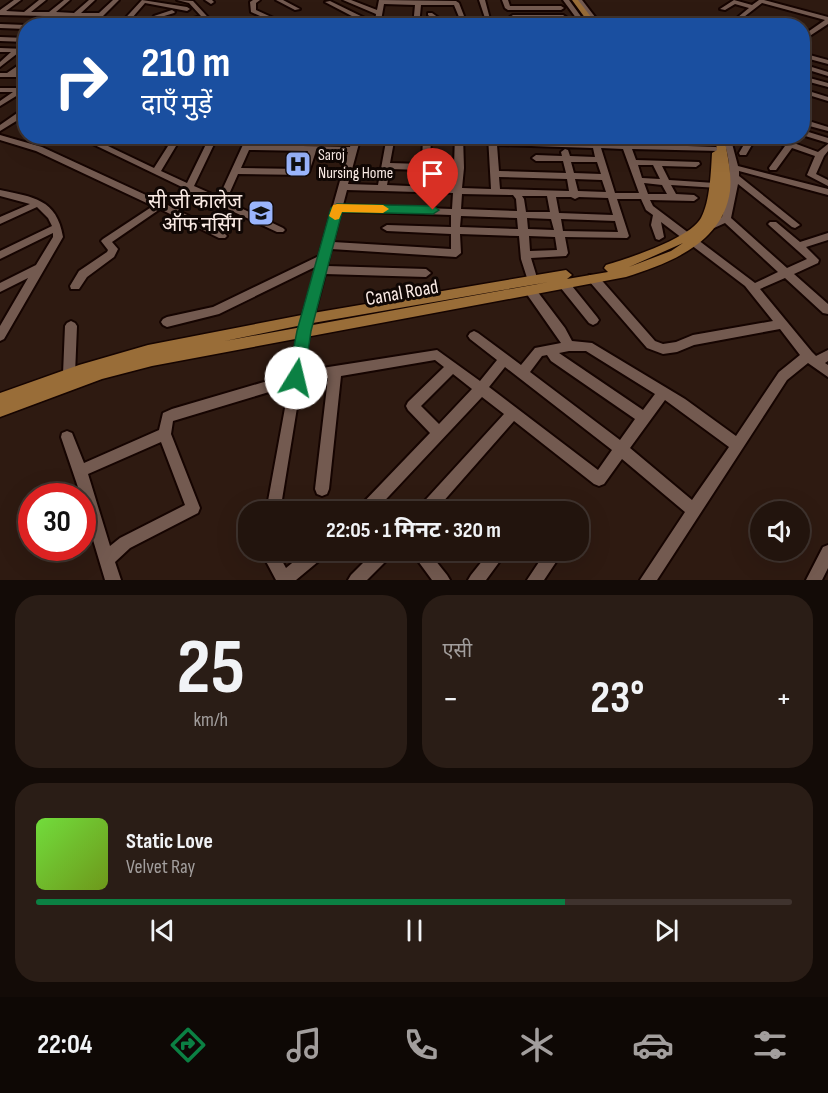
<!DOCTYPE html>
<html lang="hi">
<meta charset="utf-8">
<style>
:root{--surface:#22140d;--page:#2a1d16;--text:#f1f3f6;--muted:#a29e9d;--line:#3f332e;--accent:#0b8043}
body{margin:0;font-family:"Sofia Sans Condensed","Noto Sans Devanagari",sans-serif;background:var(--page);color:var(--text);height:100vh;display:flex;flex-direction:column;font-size:22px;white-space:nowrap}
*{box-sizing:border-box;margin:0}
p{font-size:20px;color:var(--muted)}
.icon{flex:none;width:33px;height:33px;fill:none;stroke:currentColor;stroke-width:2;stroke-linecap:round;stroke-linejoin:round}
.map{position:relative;height:580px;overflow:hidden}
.panel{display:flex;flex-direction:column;gap:15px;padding:15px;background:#130b07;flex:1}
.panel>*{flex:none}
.banner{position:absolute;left:18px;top:18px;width:792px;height:126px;border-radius:24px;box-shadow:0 6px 24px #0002,0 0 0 2px var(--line);background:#1a4fa0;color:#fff;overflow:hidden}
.fabs{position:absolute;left:750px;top:501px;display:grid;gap:12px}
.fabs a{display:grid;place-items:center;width:60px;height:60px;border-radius:50%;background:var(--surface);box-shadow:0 6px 24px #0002,0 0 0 2px var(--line);font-size:30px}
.speed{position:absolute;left:18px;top:483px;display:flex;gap:12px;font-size:30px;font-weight:700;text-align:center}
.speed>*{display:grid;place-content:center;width:78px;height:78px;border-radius:50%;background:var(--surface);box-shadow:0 6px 24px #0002,0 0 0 2px var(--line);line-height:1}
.speed .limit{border:9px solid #d22;background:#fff;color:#111}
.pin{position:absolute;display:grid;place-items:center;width:51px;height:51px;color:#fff;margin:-62px -26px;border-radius:50% 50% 50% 0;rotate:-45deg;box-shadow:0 0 6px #0007}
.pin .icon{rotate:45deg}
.me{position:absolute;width:66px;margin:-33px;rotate:9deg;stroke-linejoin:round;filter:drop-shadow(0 0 4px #0008)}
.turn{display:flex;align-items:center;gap:21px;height:126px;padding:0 24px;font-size:27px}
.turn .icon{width:78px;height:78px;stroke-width:2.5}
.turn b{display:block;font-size:42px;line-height:51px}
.big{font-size:45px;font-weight:700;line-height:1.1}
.panel .widget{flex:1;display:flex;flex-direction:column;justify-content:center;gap:9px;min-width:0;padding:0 21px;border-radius:24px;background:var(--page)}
.panel .dial{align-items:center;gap:0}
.dial b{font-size:78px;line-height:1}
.song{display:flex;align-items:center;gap:18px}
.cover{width:72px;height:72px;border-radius:9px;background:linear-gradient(135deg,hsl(100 70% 55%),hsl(80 70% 35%))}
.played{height:6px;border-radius:3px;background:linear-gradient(90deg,var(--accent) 70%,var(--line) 70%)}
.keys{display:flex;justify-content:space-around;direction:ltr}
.heat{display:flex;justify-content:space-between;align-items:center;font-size:33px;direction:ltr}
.panel .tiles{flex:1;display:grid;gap:15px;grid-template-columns:1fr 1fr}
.widget:last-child{grid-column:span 2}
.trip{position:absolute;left:238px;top:501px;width:351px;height:60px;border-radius:24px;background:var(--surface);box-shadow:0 6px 24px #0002,0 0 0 2px var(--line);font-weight:700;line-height:60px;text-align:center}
.dock{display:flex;height:96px;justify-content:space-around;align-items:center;background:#0e0805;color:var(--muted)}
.dock .icon{width:42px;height:42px}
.dock .current{color:var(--accent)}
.dock b{font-size:27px;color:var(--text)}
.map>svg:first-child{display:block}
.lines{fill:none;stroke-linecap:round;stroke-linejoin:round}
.minor-casing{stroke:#150401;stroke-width:4}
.major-casing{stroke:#150401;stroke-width:3}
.minor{fill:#735a50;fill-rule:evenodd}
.major{fill:#996d38;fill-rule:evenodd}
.route{fill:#0b8043;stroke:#07532c;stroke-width:1.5}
.slow{fill:#f59e0b}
.labels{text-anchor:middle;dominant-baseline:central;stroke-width:6;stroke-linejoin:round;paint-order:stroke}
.far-poi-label{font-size:16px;fill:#faebe5;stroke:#100704;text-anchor:start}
.poi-label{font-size:20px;fill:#faebe5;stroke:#100704;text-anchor:end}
.street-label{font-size:20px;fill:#faebe5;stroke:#100704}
</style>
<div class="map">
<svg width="828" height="580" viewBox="0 0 828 580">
<rect width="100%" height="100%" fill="#2e1a11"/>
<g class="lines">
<g class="minor-casing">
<path id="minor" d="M14,0H21L6,11L24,12L39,0H46L31,12H49L64,0H70L56,12L74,13L89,0H95L81,13H99L113,0H119L93,26H86L95,17L52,16L40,26H33L45,16L0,15V10Z
M142,0L187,7L190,9L187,11L145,3L125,26H118Z
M177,0L193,1L216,26H209L203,19C186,24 174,30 157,20L153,26H146L154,16L172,10L175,12L174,13L161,17L172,24L201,16L189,3Z
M205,0H212L214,2L211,4Z
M253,0H260L256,3V10L291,26H282L251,12L250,2Z
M276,0H283L300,9L295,10Z
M343,0H351L377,10L379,0L456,1L459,3L464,16L459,17L454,5H421L419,26H413L415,5L384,4L380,26H371L325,2L330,1L375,23L376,14Z
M479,0H485L490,19L485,18Z
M502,0H508L510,6H561L564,8L561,10H508L505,8Z
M563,0H569L588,26H582Z
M576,0H582L602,26H596Z
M734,0L752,5L759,0H764L828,17V24L802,41V36L825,20L762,3L740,20L738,19V17L749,8L735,4L725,10L720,9Z
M428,13H432L450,26H442L428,15Z
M513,15H563L566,17L563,19L511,18L510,17Z
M610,19L638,24L641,26H625L608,22V20Z
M0,24L26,25L27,26H26V29L0,28Z
M0,37L26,38V42L0,41Z
M0,48L26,49V53H18L0,67V62L11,52H0Z
M802,53L828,60V64L802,57Z
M26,60V66L16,73H26V77H0V73H7Z
M802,64L828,72V76L802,68Z
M802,76L828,83V87L802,80Z
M26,85V90L0,106V101L13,92H0V88H20Z
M802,89L828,97V101L802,93Z
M23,109H26V115L0,131V125Z
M802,119L828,127V131L802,124Z
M802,130L828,138V143L802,135Z
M0,135L42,147L174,208L184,188L76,136H87L154,168L168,146L149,136H161L171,141L174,136H182L161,171L187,183L210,136H218L194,186L219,197L247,136H255L251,145L350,147L353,136H361L348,184L378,185L387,136H395L390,163L422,164L423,136H431L430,165H454L455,136H463L464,168L462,188L491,189L488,136H496V140L591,143L589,136H597L599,143L622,144L619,136H627L630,144L716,147L720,149L719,151L632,149L636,160L699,162L700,164L696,167L662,166L669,180L715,183L719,186L718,188L671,185L676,194L694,195L698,198L694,201L650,200L653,206L755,283L778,272L725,223L714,228L709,225L722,217C731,189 733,164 722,136H730L738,166L828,189V195L739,171V176L800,225L795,228L792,227L738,184L731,218L787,268L807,259L770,226L768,224L770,222H776L800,242L828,233V240L806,247L819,260L818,263L794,274L828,304V314L823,313L785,278L760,289L812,352L816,356L828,350V361L825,363L828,365V377L808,363L787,380L657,580H640L685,512L622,459L604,484L599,486L594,484L514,421L434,512H417L419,507L504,414L482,397L374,512H357L359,507L430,433L408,410L406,406L408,402L444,367L435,360L341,376L329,489L327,494L322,496L317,494L315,489L328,378L301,383L280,512H266L289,386L173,421L171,434L200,508L198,513L130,548L115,562L121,580H105L82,503V496H81L61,437L62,433L67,431L72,433L84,463L159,430L163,413L172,409L291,374L298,331L317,266L219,314L167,327L163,325L161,322L163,319L167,317L213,307L319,256L348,152L316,151L309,172L305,175L238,174L226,201L283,228L285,230L283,232H277L191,192L181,212L225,234L227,236L225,238H219L160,209L112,242L118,249L114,257L87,277L79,289H71L70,286L79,271L107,252L108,250L101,241L103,239L153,206L36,151L0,140ZM497,145L593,148L595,157L570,156L568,150L565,149L561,152L562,156L536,155L532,158L536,161H563L566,173L499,171ZM601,148L623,149L639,193H615ZM249,150L308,151L302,169L241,168ZM571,162H597L601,174L574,173ZM638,165H653L660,179L642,178ZM390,169L454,171L453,188L387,185ZM499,177L567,179L569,191L500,189ZM575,179L602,180L606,192L578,191ZM644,183L662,185L667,194H648ZM347,190L453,193L452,209L343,205ZM462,194L513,195L516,199L517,211L461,209ZM522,196H547L550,212H526L524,199ZM556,197H571L575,199L579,197L608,198L613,215L559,213ZM617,199H641L646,210L653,215L651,225L656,239L659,240L664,237L661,222L745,286L773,321L693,335L676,342L663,344L655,341L597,275H589L588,278L589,281L647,348L663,354L677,352L694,345L780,329L800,355L779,372L736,436L685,399L592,343L572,341L565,328L534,287H526L525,290L526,293L561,343L535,348L521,365L478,333L474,331L470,333L468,336L470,339L497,360L480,381L437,350L303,371L310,331L325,274L426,277L431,273L426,269L327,266L331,249L456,257L461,253L460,234L519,236L521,259L528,281L529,284H537L538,281L531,258L566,256L568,253L565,237L627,238L629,236ZM341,211L451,215V227L387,225L382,228L387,231L451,234V249L333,242ZM461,216L517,218L518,229L460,227ZM527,218L551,219L554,230L528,229ZM561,219L615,221L618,232L563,231ZM529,236L555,237L557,250L530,251ZM569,351H586L655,394L643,410L559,353ZM547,355L551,361L635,419L620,440L530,372L542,356ZM505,367L612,450L598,470L489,387ZM453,374L472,389L439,424L421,406ZM665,400L729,447L692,500L630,448ZM161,442L185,505L120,538L110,546L88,474Z
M680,136H701L706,139L702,141Z
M749,136H757L746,155H740L739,153Z
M762,136H775L818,152L828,144V151L824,156L816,174L828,180V186L807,175L815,156L792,148L776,170H770L769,168L785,146Z
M0,190C33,197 57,199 63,237L4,339L0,341V326L28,278L0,292V283L36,265L53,237V233L0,259V251L52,226L48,218L37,207L0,224V217L30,204L0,196Z
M564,280L568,281L597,317L599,320L597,323L593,325L589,323L560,287L559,284L560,281Z
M71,321L75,323L77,326L75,374L73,378L69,379L65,378L63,374L65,326L67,323Z
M828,545V568L822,580H806L823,547Z
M260,550H276L286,568L308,550H328L326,555L296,580H276Z
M376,550H394L392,555L367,580H348L351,575Z
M410,550H427L447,575L450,580H432Z
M491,550H508L486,580H468L471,575Z
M547,550H564L544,580H527Z"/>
</g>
<g class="major-casing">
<path id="major" d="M572,0H578L598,26H591Z
M715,136H724C727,154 732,173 730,191C723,243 670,263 626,277L152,366L102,379L0,417V393L79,365L148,345L307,314L566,270L572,275L567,279L608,272L604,268L606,265C629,258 689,239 701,218C710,202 711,171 712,153L717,150ZM683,243L671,251L629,267ZM549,282L225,341L307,324Z"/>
</g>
<use href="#minor" class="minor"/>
<use href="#major" class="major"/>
</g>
<path class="route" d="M337,204L433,206L439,210L433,214L342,212L311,331L304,378L301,383L296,385L290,383L288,378L297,331L331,208Z"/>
<path class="slow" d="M337,204L383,205L389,209L383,213L342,212L339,219L335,220L329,216L333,205Z"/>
<defs>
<g id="hospital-square" transform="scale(1.35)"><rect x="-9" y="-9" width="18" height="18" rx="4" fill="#9ab5fd" stroke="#100704"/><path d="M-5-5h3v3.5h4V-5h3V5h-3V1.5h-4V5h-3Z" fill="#111"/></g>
<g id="university-square" transform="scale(1.35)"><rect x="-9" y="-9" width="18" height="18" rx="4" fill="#9ab5fd" stroke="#100704"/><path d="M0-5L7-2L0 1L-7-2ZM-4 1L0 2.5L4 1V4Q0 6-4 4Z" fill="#111"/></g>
</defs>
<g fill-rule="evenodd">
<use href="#hospital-square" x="298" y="164"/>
<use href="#university-square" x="261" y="213"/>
</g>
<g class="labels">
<g class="far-poi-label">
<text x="318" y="155">Saroj<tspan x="318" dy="18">Nursing Home</tspan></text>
</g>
<g class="poi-label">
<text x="242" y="202">सी जी कालेज<tspan x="242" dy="23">ऑफ नर्सिंग</tspan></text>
</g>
<g class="street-label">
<text transform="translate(402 293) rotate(-10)">Canal Road</text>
</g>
</g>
</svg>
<div class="fabs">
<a><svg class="icon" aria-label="sound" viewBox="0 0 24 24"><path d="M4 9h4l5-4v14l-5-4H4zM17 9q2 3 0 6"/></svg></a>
</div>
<div class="speed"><div class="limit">30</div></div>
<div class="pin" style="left:433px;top:210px;background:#d93025"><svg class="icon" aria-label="arrive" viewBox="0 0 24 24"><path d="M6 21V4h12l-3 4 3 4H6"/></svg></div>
<svg class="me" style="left:296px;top:378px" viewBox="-20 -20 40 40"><circle r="19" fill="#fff"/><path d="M0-13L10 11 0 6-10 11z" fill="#0b8043"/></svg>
<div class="trip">22:05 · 1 मिनट · 320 m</div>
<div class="banner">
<div class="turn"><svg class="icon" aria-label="right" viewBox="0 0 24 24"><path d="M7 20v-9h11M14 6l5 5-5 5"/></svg><div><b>210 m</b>दाएँ मुड़ें</div></div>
</div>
</div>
<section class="panel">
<div class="tiles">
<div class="widget dial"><b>25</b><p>km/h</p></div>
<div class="widget"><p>एसी</p>
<div class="heat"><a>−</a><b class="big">23°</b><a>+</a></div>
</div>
<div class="widget">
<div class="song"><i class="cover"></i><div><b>Static Love</b><p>Velvet Ray</p></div></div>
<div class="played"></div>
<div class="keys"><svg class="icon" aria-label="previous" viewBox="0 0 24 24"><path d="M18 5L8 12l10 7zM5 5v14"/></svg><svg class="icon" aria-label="pause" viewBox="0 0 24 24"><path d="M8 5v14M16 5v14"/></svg><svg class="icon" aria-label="next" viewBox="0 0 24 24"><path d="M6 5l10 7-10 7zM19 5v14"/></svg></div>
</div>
</div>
</section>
<nav class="dock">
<b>22:04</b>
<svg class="icon current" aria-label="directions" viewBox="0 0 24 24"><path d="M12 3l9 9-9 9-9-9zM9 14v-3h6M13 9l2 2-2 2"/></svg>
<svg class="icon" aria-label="music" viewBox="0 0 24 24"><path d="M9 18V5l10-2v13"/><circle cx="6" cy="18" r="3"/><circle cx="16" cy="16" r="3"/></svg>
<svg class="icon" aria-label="phone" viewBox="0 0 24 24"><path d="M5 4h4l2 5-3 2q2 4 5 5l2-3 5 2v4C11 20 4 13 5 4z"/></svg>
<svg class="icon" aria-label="climate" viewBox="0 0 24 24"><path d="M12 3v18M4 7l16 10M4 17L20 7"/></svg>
<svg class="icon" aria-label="car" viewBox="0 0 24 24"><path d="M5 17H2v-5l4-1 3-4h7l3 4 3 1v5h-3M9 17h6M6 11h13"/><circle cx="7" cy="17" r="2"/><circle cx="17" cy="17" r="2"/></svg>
<svg class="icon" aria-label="filters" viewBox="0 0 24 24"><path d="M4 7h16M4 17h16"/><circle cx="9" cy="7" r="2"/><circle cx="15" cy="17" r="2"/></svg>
</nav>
